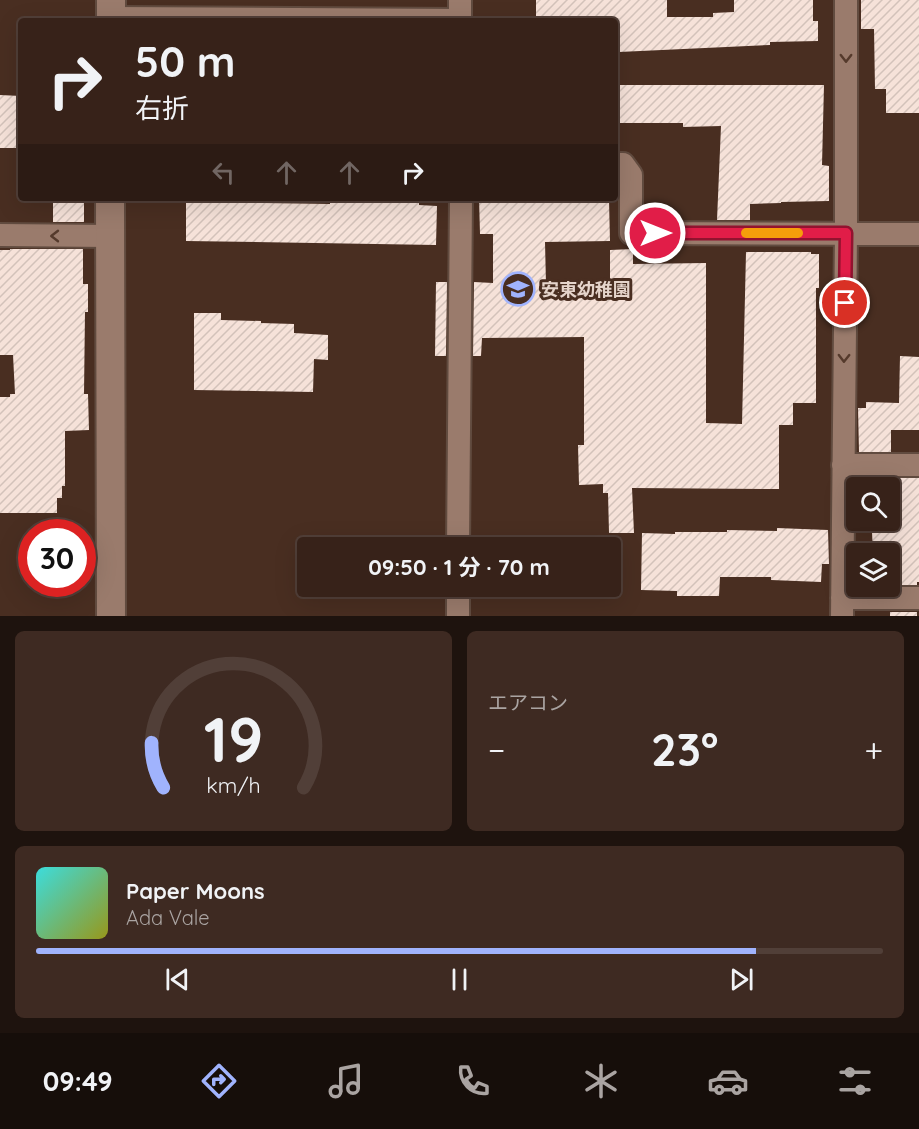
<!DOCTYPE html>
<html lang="ja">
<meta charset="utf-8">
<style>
:root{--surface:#372219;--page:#3e2a22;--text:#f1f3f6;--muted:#aaa4a2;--line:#513f38;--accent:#a0b3fd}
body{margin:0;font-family:Quicksand,"Noto Sans JP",sans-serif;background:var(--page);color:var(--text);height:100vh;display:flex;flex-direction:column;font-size:22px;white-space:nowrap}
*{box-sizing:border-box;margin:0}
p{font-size:20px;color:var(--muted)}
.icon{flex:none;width:33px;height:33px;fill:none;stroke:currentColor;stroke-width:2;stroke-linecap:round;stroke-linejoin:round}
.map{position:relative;height:616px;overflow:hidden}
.sheet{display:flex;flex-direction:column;gap:15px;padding:15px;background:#1e130e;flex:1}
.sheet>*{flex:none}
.banner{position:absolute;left:18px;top:18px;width:600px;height:183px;border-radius:6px;box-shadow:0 6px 24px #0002,0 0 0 2px var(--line);background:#372219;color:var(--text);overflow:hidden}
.buttons{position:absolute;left:846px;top:477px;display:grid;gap:12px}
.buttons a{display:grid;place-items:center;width:54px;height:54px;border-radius:6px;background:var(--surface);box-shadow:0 6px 24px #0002,0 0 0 2px var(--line);font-size:30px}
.speed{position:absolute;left:18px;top:519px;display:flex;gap:12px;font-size:30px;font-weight:700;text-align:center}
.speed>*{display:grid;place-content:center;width:78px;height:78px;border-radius:50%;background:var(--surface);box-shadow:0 6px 24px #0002,0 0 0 2px var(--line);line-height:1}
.speed .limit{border:9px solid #d22;background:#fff;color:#111}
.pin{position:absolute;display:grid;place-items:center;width:51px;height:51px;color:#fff;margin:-26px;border:3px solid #fff;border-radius:50%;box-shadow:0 2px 6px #0007}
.me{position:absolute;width:66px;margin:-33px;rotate:90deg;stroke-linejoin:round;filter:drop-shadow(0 0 4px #0008)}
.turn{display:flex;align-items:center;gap:21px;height:126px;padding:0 18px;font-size:27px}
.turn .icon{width:78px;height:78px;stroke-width:2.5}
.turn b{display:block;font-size:42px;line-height:51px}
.lanes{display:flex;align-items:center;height:57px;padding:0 18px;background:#0003;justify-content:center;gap:30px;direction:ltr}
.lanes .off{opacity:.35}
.big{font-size:45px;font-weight:700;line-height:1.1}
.sheet .widget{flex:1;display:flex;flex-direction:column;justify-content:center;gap:9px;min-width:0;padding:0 21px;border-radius:9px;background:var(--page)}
.sheet .dial{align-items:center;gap:0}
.dial svg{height:156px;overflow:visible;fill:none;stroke:var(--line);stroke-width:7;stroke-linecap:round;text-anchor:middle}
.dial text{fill:var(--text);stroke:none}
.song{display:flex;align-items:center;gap:18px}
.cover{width:72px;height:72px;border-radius:9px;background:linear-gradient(135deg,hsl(180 70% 55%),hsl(60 70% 35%))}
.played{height:6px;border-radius:3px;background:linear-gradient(90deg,var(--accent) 85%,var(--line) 85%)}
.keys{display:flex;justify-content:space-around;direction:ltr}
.heat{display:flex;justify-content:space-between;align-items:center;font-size:33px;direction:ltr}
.sheet .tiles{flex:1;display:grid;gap:15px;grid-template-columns:1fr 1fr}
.widget:last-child{grid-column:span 2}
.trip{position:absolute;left:297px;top:537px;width:324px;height:60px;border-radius:6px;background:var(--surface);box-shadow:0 6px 24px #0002,0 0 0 2px var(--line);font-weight:700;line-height:60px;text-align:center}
.tab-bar{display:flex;height:96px;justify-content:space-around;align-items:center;background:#160e0a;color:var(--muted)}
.tab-bar .icon{width:42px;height:42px}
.tab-bar .selected{color:var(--accent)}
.tab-bar b{font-size:27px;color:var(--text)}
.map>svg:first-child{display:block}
.building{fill:url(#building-hatch)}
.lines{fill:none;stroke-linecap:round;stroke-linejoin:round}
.minor-casing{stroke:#614b3f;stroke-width:26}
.tertiary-casing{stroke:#614b3f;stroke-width:32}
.minor{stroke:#9a7b6c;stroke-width:22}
.tertiary{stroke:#9a7b6c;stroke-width:28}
.oneway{stroke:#553a2c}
.route-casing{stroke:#92132f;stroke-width:15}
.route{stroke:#e11d48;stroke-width:10}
.slow{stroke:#f59e0b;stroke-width:10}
.labels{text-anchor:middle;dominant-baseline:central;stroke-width:6;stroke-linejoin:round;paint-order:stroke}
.poi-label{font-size:18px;font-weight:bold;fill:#e5d4cb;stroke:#492e21;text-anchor:start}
</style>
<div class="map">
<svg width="919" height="616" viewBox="0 0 919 616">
<defs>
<pattern id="building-hatch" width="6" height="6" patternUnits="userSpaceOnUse" patternTransform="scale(1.5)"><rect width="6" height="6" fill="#f6e2d9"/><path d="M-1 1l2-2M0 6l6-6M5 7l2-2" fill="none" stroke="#d3c2ba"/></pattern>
</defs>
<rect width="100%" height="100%" fill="#492e21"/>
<path class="building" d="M536,0H667V17H713V13L734,12V0H813V21H818V41L770,42V45L619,52V25L615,26V21H536Z
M861,0H919V113H886V89H875L874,29H861Z
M619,85H824L822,165L829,166V201L781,202V203L750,204V220H717L721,126L683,127V123H615V90H619Z
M0,95L21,96V148H0Z
M53,198H84V222H53Z
M202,198H264V203L330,204V198H419V205L437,206L436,245L186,241V202L202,203Z
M479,198H599V200H609L610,241L545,242L546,284L610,285V250L633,249V264L706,263V423L742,424L746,252H811V254H819V288H816V403H793V425H779V489L632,488L634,533H609L608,493H603V484L579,485L578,445H584V337L482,338L481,356H473L474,282L493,283V234H480Z
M10,249H83V284H88V312H85L84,394H88L89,430L65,431V486H62V498H57V513H0V397H10V394H15L13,355H0V250H10Z
M436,282H447L446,356H435Z
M194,313H221V320L261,321V323L294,324V333L328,335V360L314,359L313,392L194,390Z
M900,356L919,357V430H891V452H859L858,408H866V402L899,403Z
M859,478H919V582H917V585H890V554H873L872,532L860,533V520H890V488H859Z
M777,528L828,530L829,564H822L821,582L771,580V577H720L719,596H677V591L641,590L642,533L675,534V532H727V530L777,531Z
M890,612H917V616H890Z"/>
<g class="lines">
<g class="minor-casing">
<path id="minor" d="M460,0V21
M111,18L460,20
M615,164H623L631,175V233L919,234
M0,235L110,236
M843,465H919
M458,548L461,198
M842,598H919
M458,616V586
M842,616L846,233V0"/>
</g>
<g class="tertiary-casing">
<path id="tertiary" d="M111,21V0
M110,198L111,616"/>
</g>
<use href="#minor" class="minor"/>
<use href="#tertiary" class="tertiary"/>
</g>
<defs><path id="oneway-chevron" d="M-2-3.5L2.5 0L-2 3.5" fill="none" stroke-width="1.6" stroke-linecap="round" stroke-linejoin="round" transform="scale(1.5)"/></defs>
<g class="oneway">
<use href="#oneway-chevron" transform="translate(846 58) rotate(90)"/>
<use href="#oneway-chevron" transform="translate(55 236) rotate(-180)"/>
<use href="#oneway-chevron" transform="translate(844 358) rotate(91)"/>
</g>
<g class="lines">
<g class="route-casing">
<path id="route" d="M655,233H846L845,303"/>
</g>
<use href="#route" class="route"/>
<path class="slow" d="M746,233H798"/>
</g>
<defs>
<g id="school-ring" transform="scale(1.725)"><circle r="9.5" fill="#492e21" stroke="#a0b3fd" stroke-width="1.5"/><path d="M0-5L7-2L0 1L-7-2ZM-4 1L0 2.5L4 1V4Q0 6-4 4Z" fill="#a0b3fd"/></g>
</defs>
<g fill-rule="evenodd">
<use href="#school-ring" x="518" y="289"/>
</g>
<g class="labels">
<g class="poi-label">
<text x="541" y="289">安東幼稚園</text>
</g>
</g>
</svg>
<div class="buttons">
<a><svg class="icon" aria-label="search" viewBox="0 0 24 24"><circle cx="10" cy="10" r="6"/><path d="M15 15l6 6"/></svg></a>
<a><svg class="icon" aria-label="layers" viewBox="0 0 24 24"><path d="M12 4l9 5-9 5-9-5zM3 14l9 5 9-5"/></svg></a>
</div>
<div class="speed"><div class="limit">30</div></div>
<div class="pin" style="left:845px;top:303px;background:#d93025"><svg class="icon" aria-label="arrive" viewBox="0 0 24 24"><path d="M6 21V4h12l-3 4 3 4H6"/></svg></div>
<svg class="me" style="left:655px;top:233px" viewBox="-20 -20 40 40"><circle r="17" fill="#e11d48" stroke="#fff" stroke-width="3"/><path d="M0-11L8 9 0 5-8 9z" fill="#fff"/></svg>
<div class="trip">09:50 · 1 分 · 70 m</div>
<div class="banner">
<div class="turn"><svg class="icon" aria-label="right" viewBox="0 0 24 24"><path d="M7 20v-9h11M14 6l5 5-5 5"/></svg><div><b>50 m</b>右折</div></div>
<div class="lanes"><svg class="icon off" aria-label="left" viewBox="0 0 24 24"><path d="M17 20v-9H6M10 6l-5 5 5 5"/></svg><svg class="icon off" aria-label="ahead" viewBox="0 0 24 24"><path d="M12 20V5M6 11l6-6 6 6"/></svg><svg class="icon off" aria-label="ahead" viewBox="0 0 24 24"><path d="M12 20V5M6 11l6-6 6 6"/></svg><svg class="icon" aria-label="right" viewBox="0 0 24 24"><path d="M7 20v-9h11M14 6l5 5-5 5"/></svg></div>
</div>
</div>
<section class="sheet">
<div class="tiles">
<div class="widget dial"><svg viewBox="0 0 100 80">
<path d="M14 69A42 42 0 1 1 86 69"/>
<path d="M14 69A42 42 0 0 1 8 46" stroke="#a0b3fd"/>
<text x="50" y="56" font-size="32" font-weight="700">19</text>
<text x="50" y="72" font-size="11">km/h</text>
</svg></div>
<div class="widget"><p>エアコン</p>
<div class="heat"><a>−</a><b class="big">23°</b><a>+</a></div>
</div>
<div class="widget">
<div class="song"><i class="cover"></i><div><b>Paper Moons</b><p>Ada Vale</p></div></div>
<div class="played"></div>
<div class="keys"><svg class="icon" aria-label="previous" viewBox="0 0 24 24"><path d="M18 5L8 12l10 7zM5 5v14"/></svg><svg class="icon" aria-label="pause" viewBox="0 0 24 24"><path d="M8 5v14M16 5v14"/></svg><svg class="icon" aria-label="next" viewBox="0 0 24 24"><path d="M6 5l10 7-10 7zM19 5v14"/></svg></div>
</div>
</div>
</section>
<nav class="tab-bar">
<b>09:49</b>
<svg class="icon selected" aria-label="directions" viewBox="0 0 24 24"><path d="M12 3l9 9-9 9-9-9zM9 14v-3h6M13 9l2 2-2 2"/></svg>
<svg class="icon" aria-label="music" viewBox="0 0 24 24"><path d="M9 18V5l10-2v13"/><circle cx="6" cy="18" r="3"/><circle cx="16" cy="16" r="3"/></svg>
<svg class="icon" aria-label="phone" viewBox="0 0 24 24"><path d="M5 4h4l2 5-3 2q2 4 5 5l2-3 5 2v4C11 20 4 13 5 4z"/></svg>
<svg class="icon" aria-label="climate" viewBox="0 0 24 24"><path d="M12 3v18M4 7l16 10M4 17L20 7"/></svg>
<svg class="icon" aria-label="car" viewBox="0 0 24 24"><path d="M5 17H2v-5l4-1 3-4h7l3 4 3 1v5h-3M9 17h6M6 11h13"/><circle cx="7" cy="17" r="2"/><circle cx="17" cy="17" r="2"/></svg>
<svg class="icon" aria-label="filters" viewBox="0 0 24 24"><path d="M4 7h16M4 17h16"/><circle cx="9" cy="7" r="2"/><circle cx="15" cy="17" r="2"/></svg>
</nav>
